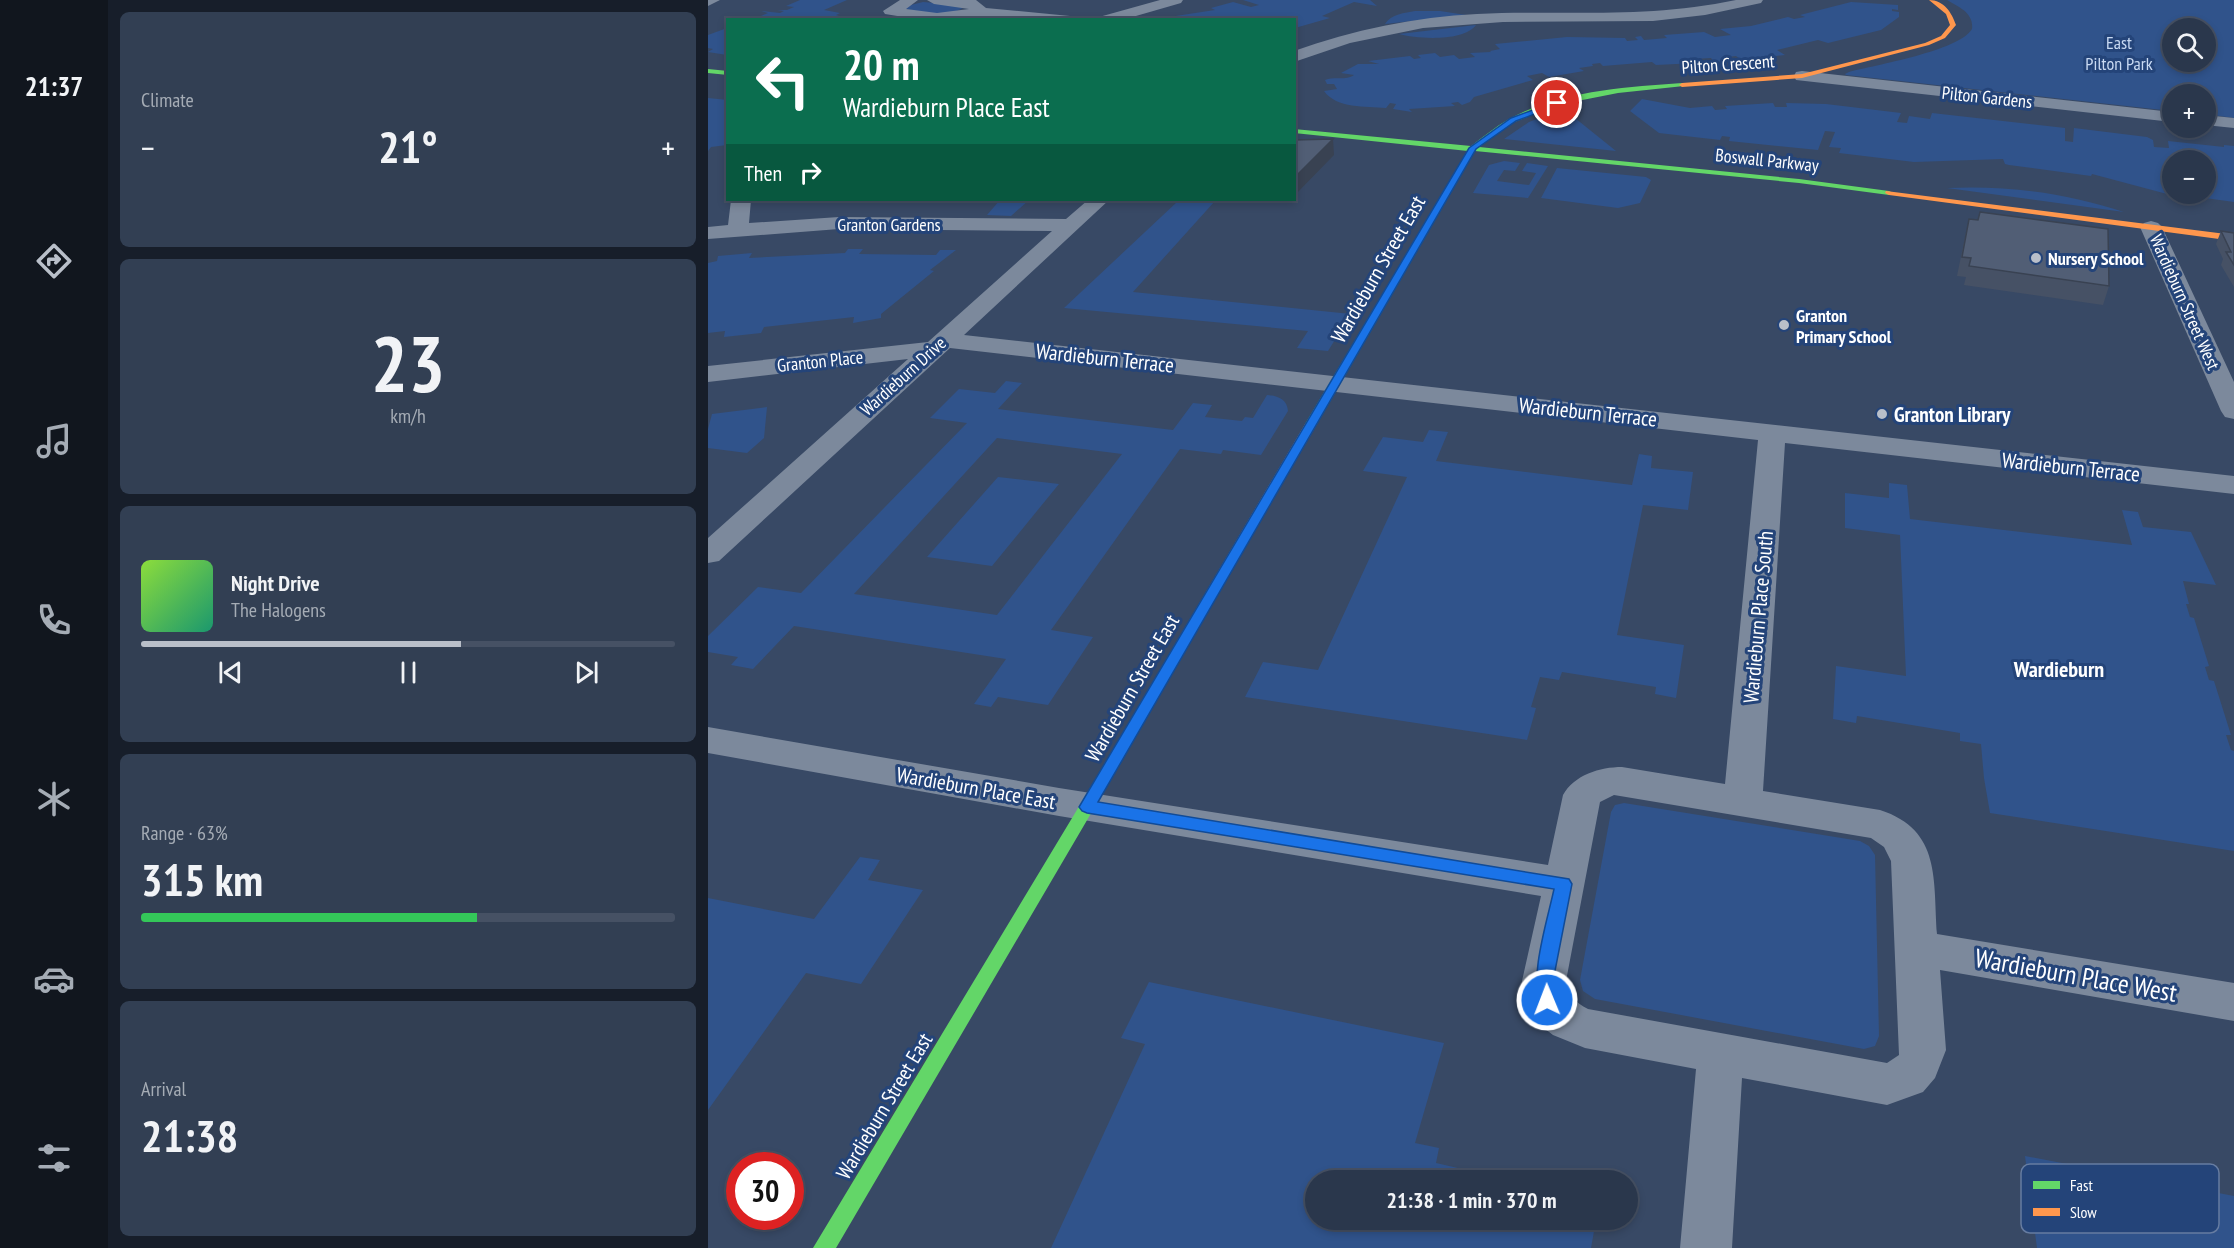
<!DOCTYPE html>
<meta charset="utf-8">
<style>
:root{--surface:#2a374c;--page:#323f53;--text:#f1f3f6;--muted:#a5acb5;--line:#465164;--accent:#b9bfc9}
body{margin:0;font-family:"PT Sans Narrow",sans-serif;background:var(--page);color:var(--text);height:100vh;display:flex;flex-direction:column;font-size:22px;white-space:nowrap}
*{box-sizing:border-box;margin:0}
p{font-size:20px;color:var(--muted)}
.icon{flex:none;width:33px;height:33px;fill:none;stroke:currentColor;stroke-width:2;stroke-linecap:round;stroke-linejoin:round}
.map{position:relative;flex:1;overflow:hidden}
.panel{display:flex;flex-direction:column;gap:12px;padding:12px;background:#171e2a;width:600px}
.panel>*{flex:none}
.top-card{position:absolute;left:18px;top:18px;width:570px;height:183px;border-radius:0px;box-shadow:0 3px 9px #0003,0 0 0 2px var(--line);background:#0b6e4f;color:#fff;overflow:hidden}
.controls{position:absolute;left:1454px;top:18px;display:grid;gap:12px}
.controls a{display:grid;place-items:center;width:54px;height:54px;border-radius:50%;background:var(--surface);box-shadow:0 3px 9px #0003,0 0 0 2px var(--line);font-size:30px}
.speed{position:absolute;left:18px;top:1152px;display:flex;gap:12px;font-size:30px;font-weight:700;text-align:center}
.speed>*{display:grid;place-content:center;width:78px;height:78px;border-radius:50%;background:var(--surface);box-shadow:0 3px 9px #0003,0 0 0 2px var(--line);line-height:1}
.speed .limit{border:9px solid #d22;background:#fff;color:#111}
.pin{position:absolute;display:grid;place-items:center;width:51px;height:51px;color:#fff;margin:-26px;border:3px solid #fff;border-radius:50%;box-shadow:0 2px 6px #0007}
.me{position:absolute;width:66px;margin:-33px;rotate:359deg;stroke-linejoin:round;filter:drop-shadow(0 0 4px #0008)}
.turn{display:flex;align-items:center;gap:21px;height:126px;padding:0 18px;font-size:27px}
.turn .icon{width:78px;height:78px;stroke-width:2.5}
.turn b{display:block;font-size:42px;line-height:51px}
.then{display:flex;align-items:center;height:57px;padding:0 18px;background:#0003;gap:12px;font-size:22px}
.big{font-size:45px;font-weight:700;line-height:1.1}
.panel .widget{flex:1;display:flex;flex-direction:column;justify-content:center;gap:9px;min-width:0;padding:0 21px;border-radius:9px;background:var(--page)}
.panel .dial{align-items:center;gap:0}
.dial b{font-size:78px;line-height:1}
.song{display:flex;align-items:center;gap:18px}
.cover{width:72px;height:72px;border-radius:9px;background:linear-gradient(135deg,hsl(90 70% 55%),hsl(160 70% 35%))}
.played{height:6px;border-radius:3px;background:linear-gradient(90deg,var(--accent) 60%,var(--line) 60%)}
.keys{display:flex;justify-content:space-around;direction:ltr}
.heat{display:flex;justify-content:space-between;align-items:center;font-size:33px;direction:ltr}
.charge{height:9px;border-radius:4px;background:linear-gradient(90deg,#34c759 63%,var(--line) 0)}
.trip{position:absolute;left:597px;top:1170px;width:333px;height:60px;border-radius:30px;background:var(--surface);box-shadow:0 3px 9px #0003,0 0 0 2px var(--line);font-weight:700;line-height:60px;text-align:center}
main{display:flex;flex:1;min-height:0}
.dock{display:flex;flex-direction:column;width:108px;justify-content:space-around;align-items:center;background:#11161e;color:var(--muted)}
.dock .icon{width:42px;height:42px}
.dock .current{color:var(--accent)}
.dock b{font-size:27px;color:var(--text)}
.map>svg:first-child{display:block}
.green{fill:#30538b;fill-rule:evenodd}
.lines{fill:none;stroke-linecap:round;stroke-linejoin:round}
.street{fill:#7c899c;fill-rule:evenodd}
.fast{fill:#63d668;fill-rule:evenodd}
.slow{fill:#ff974d;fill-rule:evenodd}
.wall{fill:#465165}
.shaded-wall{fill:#394252}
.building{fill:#515e75;stroke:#394252;stroke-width:1.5}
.route{fill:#1a73e8;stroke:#114b97;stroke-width:1.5}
.poi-dot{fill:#b9bfc9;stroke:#244479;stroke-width:2}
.labels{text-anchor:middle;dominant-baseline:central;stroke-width:6;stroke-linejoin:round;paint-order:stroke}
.far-park-label{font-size:18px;fill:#c9daf3;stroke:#244479}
.far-street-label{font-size:18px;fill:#fff;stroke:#244479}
.far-poi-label{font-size:18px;font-weight:bold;fill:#fff;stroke:#244479;text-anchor:start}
.street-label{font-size:21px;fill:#fff;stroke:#244479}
.poi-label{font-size:21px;font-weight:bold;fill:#fff;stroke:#244479;text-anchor:start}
.neighbourhood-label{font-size:22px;font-weight:bold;fill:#fff;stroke:#244479}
.near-street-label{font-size:26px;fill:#fff;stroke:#244479}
.key{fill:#244479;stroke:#667ca1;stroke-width:1.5}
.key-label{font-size:16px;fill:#fff}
</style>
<main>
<nav class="dock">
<b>21:37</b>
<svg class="icon current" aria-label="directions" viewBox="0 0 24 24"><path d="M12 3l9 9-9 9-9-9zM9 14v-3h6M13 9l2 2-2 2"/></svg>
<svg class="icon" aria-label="music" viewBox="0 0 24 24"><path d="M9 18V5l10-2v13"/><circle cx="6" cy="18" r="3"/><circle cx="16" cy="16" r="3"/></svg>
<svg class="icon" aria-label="phone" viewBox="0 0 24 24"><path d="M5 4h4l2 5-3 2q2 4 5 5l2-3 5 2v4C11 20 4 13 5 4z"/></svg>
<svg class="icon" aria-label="climate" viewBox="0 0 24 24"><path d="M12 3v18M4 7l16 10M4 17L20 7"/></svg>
<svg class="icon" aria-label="car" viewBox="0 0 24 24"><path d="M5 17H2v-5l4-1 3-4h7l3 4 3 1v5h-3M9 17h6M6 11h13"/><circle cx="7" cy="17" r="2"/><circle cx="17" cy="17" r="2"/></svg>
<svg class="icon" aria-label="filters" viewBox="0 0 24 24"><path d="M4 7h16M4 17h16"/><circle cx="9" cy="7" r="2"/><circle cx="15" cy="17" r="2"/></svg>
</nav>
<section class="panel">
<div class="widget"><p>Climate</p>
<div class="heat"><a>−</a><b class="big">21°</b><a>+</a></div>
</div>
<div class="widget dial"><b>23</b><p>km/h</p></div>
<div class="widget">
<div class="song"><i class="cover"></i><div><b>Night Drive</b><p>The Halogens</p></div></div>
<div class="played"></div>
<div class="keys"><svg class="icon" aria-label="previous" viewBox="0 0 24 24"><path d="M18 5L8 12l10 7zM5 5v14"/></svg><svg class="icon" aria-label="pause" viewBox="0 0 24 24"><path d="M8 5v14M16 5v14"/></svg><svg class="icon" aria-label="next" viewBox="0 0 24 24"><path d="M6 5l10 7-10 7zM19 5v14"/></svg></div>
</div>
<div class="widget"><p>Range · 63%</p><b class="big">315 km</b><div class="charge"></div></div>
<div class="widget"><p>Arrival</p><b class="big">21:38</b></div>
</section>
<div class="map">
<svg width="1526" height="1248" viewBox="0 0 1526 1248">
<rect width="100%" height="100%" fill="#384965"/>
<path class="green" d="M92,0H139L116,10L132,13L128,15L131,16L124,19L68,20L72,18L68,17L63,19H35L48,18L60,13L53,11L72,13L76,11L69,10H79L86,7L78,6Z
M535,0H662L669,6L646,2L614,16L622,18L587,28L586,20H475L477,18L461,17L507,10L503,8L525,2L543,7L551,5Z
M1239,0H1526V118L1497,114V94H1464V111L1138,75L1137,74L1141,72C1167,65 1251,51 1264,29C1266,13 1251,7 1239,0ZM1464,28H1497V62H1464Z
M215,2L253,5L256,7C243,17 207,16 195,7Z
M1143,2L1190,5V10L1184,9V11L1191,12V17L1173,30L1120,43L1110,40L1069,50L1077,55L1033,60L1028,56L1020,57L1024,61L1006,62L1003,58L986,59L988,63L948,65L944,62L895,66L892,63L884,64L885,66L871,68L876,71L841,77L834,73L819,76L825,80L766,97L762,102L754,105L750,102L743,103L747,106L701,109L704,112L685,109L688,104L682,103L678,108C657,106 629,109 616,91L629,89L626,84H619L617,80C627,76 638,81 646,75L633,73L650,64H671L660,61L702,56L706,59L713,58L710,55L727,53L732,57L746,55L751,59L767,57L762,53L783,52L782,51L792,49L787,44L859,37L917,38L919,41L930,40L927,37L933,36L936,40L959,38L956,35L996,32L1007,37L1023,35L1012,29L1043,26L1080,17L1086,19L1097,17L1092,15Z
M707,11H732L758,15L677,24C683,14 697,13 707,11Z
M768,25C756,42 709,39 691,34Z
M19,28V55L0,52L5,49L0,48V35Z
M0,98L20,100L19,145L3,147L0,151Z
M934,99L982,108L1004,106L1007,110L1019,109L1017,106L1065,103L1067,107H1079L1078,103L1118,104L1193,113L1189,122L1199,123L1201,116L1222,119L1224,113L1357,128V141L1365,142L1366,128L1439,137L1445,140L1446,147L1461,148L1460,141L1516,147V145L1526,146V202L1476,195L1474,198L1384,174L1383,176L1301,165L1297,164L1295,159L1206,162L1131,153L1133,148L1121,147L1127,132L1117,131L1110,150L1021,141L1022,137L1014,136L1012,140L951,133L922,111ZM1497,160V194H1464V160Z
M855,109L857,110L908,151L796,139L821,122Z
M796,161L812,163L807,171L796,170L789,181L821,185L828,173L814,171L819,163L840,166L820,198L765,193L781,165Z
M849,168L938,177L943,180L932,203L910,208L833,198Z
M1239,188C1298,185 1359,193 1416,212Z
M292,200L320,201L303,216L279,215Z
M448,200L507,201L425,292L643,314L620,351L589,348L600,331L356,308L469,202Z
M140,249H155L151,254L228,255L232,250H248L222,270L226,271L173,314V318L145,323L146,317L56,327L53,333L16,337L17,331L0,333V263L9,261L10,256L44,253L41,258L137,253Z
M298,381L314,383L290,409L465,430L485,403L504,405L497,417L534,421L537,417L545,418L559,395C570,396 579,399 580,411L553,455L515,450L513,454L472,449L343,630L385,637L340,705L290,697L283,707L266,704L298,659L86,626L45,669L23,665L30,657L0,652V636L50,587L93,593L259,423L222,418L251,389L287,393ZM289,438L414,454L289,615L146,594Z
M59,407L56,438L39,453L0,448V429L4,414Z
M721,430L740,432L728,461L924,485L931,454L944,456L943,468L985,472L980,510L935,505L909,635L976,645L968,698L947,694L948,687L854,672L851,680L832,677L823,707L828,708L819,740L537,697L555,662L610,670L699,477L655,471L675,437L715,442Z
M290,477L351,484L284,566L219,557Z
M1181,483L1199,485L1202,519L1424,545L1414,510L1430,512L1435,527L1483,532L1508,585L1475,581L1481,604H1478L1482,617L1486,618L1501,666L1497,667L1501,680L1506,681L1523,735H1518L1523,750L1526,751V851L1282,813L1276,778L1273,744L1252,741V733L1149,716L1148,723L1125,719L1128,666L1198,676L1192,535L1137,528V493L1181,498Z
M916,803L1152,841L1161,846L1167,855L1171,1036L1167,1046L1156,1049L887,999L875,991L872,980L903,812L907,805Z
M152,857L172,860L160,880L215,890L153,984L98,973L0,1110V898L106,919Z
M441,982L736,1043L707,1143L731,1148L728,1163L802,1180H608V1220H888L883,1248H343L437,1044L413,1038Z
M1317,1156L1526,1196V1248H1329Z"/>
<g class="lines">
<path class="street" d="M0,0H12L0,6Z
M192,0H210L198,9L229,13L261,9L226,4L219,0H268L278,8L362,16L369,20H308L274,16L214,20L177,14L175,11Z
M452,0H475L473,3L414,20H389L391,17Z
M1028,0H1055L1053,3L997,15L945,21L795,22L715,28L642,43L586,62V51C645,30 707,17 769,14C859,10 938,19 1028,0Z
M1094,71L1464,112V122L1088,80L1086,76L1088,72Z
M1497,115L1526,118V128L1497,125Z
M23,200H43L41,223L131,217L358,219L380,200H401L256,335L1526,476V494L1077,443L1055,791L1172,810C1234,830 1225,881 1229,934L1526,983V1021L1232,970L1238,1050L1227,1078L1215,1092L1179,1105L1034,1078L1024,1248H972L988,1069L877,1048L845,1035L832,1025L817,999L814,981L833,896L351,816L0,753V727L351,788L840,865L855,795C866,775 892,767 914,767L1017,784L1050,440L242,348L11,561L0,563V538L200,359L0,382V366L220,342L344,231L131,229L0,239V227L20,225ZM906,795L1163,838L1176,847L1183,861L1191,1055L1179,1063L880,1009C867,1002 860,996 858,981L892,802Z
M1443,221L1450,223L1454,227L1526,382V419L1517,417L1513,411L1432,227L1436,223Z"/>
<path class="fast" d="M0,69L20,71V75L0,73Z
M974,83L976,86L910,93L849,105L804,123L771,147L1091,179L1181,191L1185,193L1181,195L1091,183L767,151L609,424L607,426H599L597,424L760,151L586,133V129L763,146C775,137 787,127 801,119C853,91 916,87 974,83Z
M404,758L409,760L412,764L128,1248H105L399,760Z"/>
<path class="slow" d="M1221,0C1236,0 1244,13 1248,25L1237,38L1221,45L1094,78L974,87L971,85L974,83L1094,74L1217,43L1233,36L1242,25L1238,14Z
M1178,191L1526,235V241L1181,195L1177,193Z
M603,421L609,424L409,768H399L396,764L399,760L597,424Z"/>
</g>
<path class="wall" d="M1272,212L1401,286L1395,305L1256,285L1258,277L1249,276L1257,237L1261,219L1270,220Z
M1513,231L1526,233V287L1513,265L1515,259L1508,244Z"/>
<path class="shaded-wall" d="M625,139L626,155L586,196V178Z"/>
<path class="building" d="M625,139L586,178V140Z
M1272,212L1400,229L1401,286L1261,266L1263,258L1254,257L1261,219L1270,220Z
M1513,231L1526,233V265L1518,252H1523Z"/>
<path class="route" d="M849,101L851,105L808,121L768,149L390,802L861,879L864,884L845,981L848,1000L846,1005L839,1007L833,1005C820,980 840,918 846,889L379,813L374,811L371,807L761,148L803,118Z"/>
<g class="poi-dot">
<circle cx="1328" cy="258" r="6"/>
<circle cx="1076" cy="325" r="6"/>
<circle cx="1174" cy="414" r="6"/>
</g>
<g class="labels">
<g class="far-park-label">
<text x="1411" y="42">East<tspan x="1411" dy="21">Pilton Park</tspan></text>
</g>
<g class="far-street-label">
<text transform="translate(1020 64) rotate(-4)">Pilton Crescent</text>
<text transform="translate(1279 97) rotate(6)">Pilton Gardens</text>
<text transform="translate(1059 160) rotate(6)">Boswall Parkway</text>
<text x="181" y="224">Granton Gardens</text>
<text transform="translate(1477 302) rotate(66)">Wardieburn Street West</text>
<text transform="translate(112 361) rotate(-6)">Granton Place</text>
<text transform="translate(195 376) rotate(-42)">Wardieburn Drive</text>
</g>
<g class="far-poi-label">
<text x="1340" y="258">Nursery School</text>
<text x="1088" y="315">Granton<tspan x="1088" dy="21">Primary School</tspan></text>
</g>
<g class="street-label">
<text transform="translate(670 269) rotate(-60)">Wardieburn Street East</text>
<text transform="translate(397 358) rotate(6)">Wardieburn Terrace</text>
<text transform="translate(880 412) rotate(6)">Wardieburn Terrace</text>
<text transform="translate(1363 467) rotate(6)">Wardieburn Terrace</text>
<text transform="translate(1050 617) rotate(-85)">Wardieburn Place South</text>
<text transform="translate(424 688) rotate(-60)">Wardieburn Street East</text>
<text transform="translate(268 788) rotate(10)">Wardieburn Place East</text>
<text transform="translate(176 1106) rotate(-59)">Wardieburn Street East</text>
</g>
<g class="poi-label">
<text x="1186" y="414">Granton Library</text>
</g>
<g class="neighbourhood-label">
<text x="1351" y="669">Wardieburn</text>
</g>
<g class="near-street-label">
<text transform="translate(1368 975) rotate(10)">Wardieburn Place West</text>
</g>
</g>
<rect x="1313" y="1164" width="198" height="69" rx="9" class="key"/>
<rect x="1325" y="1181" width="27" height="8" fill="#63d668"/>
<rect x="1325" y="1208" width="27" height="8" fill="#ff974d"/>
<g class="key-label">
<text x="1362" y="1191">Fast</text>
<text x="1362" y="1218">Slow</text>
</g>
</svg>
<div class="controls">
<a><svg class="icon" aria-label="search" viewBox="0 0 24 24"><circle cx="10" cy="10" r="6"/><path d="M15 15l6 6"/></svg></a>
<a>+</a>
<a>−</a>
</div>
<div class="speed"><div class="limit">30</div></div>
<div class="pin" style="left:849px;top:103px;background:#d93025"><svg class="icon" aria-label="arrive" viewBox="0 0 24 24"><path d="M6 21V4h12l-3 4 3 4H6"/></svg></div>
<svg class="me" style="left:839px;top:1000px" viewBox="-20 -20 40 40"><circle r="17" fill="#1a73e8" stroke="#fff" stroke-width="3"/><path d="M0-11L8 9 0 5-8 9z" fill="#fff"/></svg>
<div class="trip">21:38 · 1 min · 370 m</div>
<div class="top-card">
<div class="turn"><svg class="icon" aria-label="left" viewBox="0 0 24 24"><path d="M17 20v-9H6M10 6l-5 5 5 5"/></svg><div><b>20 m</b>Wardieburn Place East</div></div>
<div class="then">Then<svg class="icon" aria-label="right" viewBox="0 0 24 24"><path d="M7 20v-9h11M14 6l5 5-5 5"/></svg></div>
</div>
</div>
</main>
